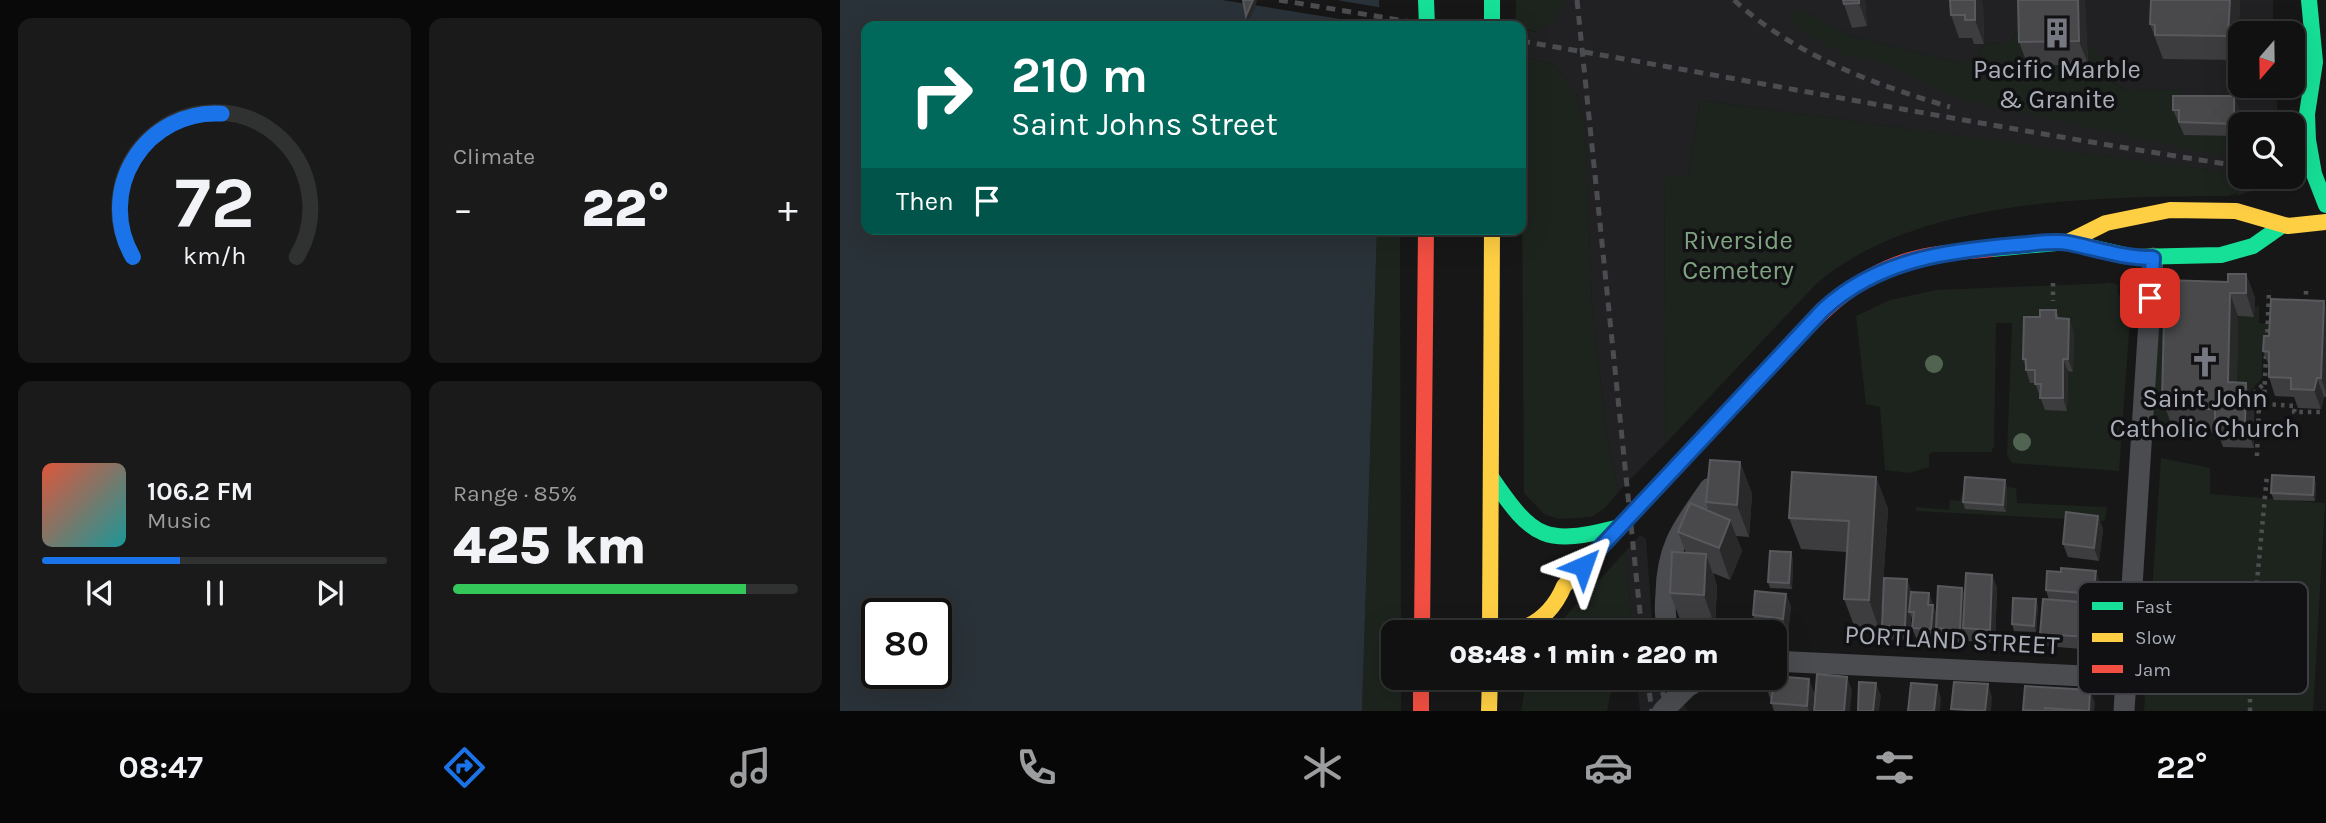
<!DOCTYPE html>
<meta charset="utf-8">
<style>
:root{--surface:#111;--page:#1a1a1a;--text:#f1f3f6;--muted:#9c9d9f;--line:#303131;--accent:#1a73e8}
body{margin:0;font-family:Karla,sans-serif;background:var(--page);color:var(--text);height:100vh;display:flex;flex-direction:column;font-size:26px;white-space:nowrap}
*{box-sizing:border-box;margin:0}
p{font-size:23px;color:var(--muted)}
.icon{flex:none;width:38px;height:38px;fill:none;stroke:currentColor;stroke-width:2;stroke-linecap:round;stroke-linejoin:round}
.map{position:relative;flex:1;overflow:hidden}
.details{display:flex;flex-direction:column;gap:18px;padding:18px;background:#090909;width:840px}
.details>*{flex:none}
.banner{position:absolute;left:21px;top:21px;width:665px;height:214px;border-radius:14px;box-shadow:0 7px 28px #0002,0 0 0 2px var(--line);background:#00695c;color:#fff;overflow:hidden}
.needle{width:46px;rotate:200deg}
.fabs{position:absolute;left:1388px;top:21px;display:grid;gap:14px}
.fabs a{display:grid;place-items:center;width:77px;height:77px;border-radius:14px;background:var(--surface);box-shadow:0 7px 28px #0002,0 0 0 2px var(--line);font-size:35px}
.speed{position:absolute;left:21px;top:598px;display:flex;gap:14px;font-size:35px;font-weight:700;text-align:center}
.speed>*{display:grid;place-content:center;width:91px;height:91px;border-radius:50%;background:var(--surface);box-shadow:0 7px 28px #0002,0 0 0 2px var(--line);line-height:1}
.speed .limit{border:4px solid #111;border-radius:10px;background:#fff;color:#111}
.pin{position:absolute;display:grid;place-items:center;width:60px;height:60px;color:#fff;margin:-30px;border-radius:14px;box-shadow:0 4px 10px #0006}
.me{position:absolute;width:77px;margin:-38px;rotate:43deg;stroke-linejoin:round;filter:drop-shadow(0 0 5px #0008)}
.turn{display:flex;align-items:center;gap:24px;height:147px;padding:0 35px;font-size:32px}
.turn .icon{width:91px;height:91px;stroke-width:2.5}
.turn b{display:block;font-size:49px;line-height:60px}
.then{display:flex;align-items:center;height:66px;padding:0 35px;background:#0003;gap:14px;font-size:26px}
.big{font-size:52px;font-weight:800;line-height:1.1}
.details .tile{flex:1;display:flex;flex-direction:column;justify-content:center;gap:10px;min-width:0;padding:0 24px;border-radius:14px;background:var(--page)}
.details .dial{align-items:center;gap:0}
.dial svg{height:182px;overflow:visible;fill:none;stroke:var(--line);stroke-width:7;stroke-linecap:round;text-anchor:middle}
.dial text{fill:var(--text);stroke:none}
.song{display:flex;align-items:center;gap:21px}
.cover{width:84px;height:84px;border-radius:10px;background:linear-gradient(135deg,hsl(10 70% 55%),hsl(180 70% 35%))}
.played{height:7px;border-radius:4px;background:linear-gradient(90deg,var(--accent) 40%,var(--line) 40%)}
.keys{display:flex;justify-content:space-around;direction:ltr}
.heat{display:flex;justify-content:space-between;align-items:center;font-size:38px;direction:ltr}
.charge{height:10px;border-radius:5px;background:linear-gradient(90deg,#34c759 85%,var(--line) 0)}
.details .tiles{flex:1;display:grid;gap:18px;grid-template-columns:repeat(2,1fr)}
.trip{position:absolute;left:541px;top:620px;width:406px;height:70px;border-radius:14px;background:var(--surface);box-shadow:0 7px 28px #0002,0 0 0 2px var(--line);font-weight:800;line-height:70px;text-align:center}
.tab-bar{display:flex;height:112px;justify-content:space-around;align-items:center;background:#070707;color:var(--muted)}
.tab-bar .icon{width:49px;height:49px}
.tab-bar .selected{color:var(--accent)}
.tab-bar b{font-size:32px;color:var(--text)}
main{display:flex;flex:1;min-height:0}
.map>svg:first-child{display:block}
.built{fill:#212123}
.green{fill:#1d241e}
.water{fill:#2a3239;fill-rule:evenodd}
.pier{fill:#171717}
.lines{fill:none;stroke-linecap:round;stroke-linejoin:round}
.path{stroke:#4d4e52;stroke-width:4.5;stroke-dasharray:3.5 5;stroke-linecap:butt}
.street{stroke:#4b4c50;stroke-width:21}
.fast{stroke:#16e098;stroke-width:16}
.slow{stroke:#ffcf43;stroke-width:16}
.jam{stroke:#f24e42;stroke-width:16}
.rail{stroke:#4b4c4f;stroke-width:5;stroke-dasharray:9 7;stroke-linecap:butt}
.tree{fill:#506451}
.wall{fill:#3d3d3f}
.shaded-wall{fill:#29292a}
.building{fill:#49494c;stroke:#58595d;stroke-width:2}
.route-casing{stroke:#114b97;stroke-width:18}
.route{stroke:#1a73e8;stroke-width:12}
.labels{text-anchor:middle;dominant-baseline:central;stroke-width:7;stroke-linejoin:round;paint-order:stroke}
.poi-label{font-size:26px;fill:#a8adb8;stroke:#111113}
.park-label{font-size:26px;fill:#7fa381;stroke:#111113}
.street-label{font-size:26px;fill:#a8adb8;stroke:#111113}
.key{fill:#111113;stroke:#3e4045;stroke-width:2}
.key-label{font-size:19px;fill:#a8adb8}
</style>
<main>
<section class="details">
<div class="tiles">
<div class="tile dial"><svg viewBox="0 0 100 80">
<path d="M14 69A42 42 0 1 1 86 69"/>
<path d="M14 69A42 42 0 0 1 53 6" stroke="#1a73e8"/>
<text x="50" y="56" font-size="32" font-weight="700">72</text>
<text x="50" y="72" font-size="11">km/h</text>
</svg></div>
<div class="tile"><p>Climate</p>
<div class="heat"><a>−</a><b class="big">22°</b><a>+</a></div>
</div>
<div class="tile">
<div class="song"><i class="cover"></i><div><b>106.2 FM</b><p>Music</p></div></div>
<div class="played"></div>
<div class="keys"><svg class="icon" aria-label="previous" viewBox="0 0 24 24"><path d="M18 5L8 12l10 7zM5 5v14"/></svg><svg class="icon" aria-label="pause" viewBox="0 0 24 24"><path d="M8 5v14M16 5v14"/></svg><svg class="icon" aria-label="next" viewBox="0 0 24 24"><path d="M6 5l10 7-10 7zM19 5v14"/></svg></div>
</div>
<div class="tile"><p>Range · 85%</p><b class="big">425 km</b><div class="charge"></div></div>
</div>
</section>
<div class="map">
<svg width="1486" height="711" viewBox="0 0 1486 711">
<rect width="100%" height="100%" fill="#171717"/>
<path class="built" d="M727,0H1204L1168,43L1144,44L1138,57L1120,63L1012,36L960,9L1006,54L1361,136L1337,90L1284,89L1272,82L1267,61L1247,44L1245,0H1433V33H1400V86H1436L1438,124H1400V177H1430L1417,189L1397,196L1398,174L860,100L848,178L824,177L826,443L779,491L767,438L752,305L745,128L737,95L715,65L681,56L685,30L696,32Z
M800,535L806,539L813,632H792L786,551Z
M796,677H828L848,711H800Z"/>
<path class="green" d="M676,0H727L713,22L696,32L676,26Z
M960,9L1012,36L1120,63L1138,57L1144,44L1168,43L1186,22L1247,64V44L1267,61L1272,82L1283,89L1337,90L1357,109L1344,123L1362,136H1399V160L1118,99L1037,61L1006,55L959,31L948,13Z
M681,56L715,65L737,95L745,128L752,305L767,438L779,491L765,508L751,517L719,519L704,514L684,493Z
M860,100L1399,174V193L1388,196C1260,197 1080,196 977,283L826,443L824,176L848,178Z
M537,229H560L561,632H553V677H561V711H522Z
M1273,283L1278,285V294L1291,305L1279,471L1172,463L1167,455L1172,323H1156L1154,446L1151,452H1094L1089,454V467L1070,473L1045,470L1040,407L1026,404L1016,316L1050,300L1096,290Z
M1333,299L1331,423L1324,427L1313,423L1320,305Z
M1419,306V323L1437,325L1436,355L1422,354V378L1397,406L1398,316L1414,317L1415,307Z
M1321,458L1370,468V494L1485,503L1473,711H1304Z
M1167,487L1176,488L1177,503L1267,507L1265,521L1076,511V507L1109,510L1110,500L1120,501L1122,493L1165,512Z
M786,551L792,632H711Z
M687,677H774L767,711H681Z"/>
<path class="water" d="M0,0H539L540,26H26V229H537L522,711H0ZM37,614H96V674H37Z"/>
<path class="pier" d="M382,0H497L543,8L544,26Z"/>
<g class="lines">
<path class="path" d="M1213,283V301
M1466,303V289
M1427,341L1429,290
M1407,399L1424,384
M1424,404L1455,406L1454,412H1481
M1417,456L1419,404H1424L1426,353
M1410,711V656L1427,475"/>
<path class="street" d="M830,632C824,620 825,606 826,593C827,544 844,526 870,488
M934,661L1286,678
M823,711L847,687L864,677
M1284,711L1313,258"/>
<path class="fast" d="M586,0L587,26
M652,0V26
M1469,0L1475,62L1467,114L1468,140L1474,174L1486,205
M1151,249L1228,242L1294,257L1381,255L1413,246L1443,225
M651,477C694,540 705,546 780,527"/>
<path class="slow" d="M1228,242L1266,223L1330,210L1396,211L1448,226L1486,222
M650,632L652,229
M671,632C697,626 714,610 724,586L923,374
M649,711L650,677"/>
<path class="jam" d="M923,374C966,328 1007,278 1070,260C1096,252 1124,252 1151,249
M582,632L586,229
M613,632H655
M581,677V711"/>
<path class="rail" d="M439,0L595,26
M737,0L802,632
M894,0C954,55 1033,84 1110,107
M681,41C920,82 1159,129 1399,166
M807,677L812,711
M817,677L829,711"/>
</g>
<g class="tree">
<circle cx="1094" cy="364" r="9"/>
<circle cx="1182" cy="442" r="9"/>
</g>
<path class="wall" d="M1025,0L1027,26L1012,28L1004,4Z
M1135,0H1141L1143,4L1144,44H1134L1132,38H1119L1111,15Z
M1245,0L1248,64L1188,66L1179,42Z
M1400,1L1397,60L1323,59L1310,24Z
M1394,96L1399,109V136L1344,135L1333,110Z
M1406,274L1415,298L1414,317L1398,316L1397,382L1414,406V448L1383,447L1378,433H1372L1368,423H1331L1322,399L1388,282Z
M1486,307V397H1484L1481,409L1458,408L1454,397L1435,396L1429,377V366L1423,351L1429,336Z
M1216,310L1219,318L1234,331L1233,372L1228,371L1227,411L1205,410L1195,383H1190L1183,359L1200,317Z
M900,462L912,494L909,537L896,536L902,551L890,580L873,573L877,586L875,627L842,625L830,593L846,553L838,532L869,511L866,502Z
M1036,477L1048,509L1040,632L1016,631L1004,599L1007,552L961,549L949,518Z
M1474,477L1476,484L1475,501L1434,500L1431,493Z
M1165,480L1167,487L1166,512L1125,509L1123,502Z
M1258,516L1263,529L1259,561L1228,557L1223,544Z
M953,559L952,589L930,588L928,582Z
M1152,575L1157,588L1155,643L1128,641L1125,632L1124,643L1100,641L1097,631L1096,642L1077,640L1072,628L1073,621L1071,616L1070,640L1047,639L1042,626L1072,592L1089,593L1096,615L1122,588L1125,596Z
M1260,584L1258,607H1253L1256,616L1254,650L1205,646L1200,634L1209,600L1206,590Z
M946,594L951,607L948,632L917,628L913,615Z
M1196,599L1198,606L1196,632L1174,631L1172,624Z
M927,689L974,692L972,711H934Z"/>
<path class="shaded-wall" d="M413,0H417L415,8L408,22L406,16Z
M1019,0H1025L1027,26L1019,3Z
M1135,0H1141L1143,4L1144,44L1135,20Z
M1238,0H1245L1248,64L1239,41Z
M1390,0H1400V1L1397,60L1388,36Z
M1394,96L1399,109V136L1394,124Z
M1406,274L1415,298L1414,317L1406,293Z
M1390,293L1398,316L1397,406L1388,382Z
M1484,301L1486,307V392L1481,378Z
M1229,319L1234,331L1233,372L1228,359Z
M1223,359L1228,371L1227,411L1223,398Z
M1477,378L1484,397L1481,409L1474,390Z
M1406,383L1414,406V448L1405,424Z
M900,462L912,494L909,537L897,505Z
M1036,477L1048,509L1040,632L1029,600Z
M1474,477L1476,484L1475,501L1473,495Z
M1165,480L1167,487L1166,512L1163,505Z
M1258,516L1263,529L1259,561L1254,548Z
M890,520L902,551L890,580L879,548Z
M951,552L953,559L952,589L949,583Z
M866,554L877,586L875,627L864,595Z
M1256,571L1260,584L1258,607L1253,594Z
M1152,575L1157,588L1155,643L1150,630Z
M1067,579L1072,592L1069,612L1071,616L1070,640L1065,627Z
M1122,588L1127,601L1123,628L1125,632L1124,643L1120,630Z
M1089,593L1098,618L1096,628L1097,631L1096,642L1091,629L1088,605Z
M946,594L951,607L948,632L943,619Z
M1196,599L1198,606L1196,632L1194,626Z
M1252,603L1256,616L1254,650L1249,637Z
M1007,677L1012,690L1010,711H1004Z
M969,679L974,692L972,711H969L967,706Z
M1036,683L1041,696L1039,711H1033Z
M1148,684L1152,697L1151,711H1145Z
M1097,685L1101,698L1100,711H1094Z
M1250,690L1255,703L1254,711H1249Z"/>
<path class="building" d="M403,0H413L406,16Z
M1003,0H1019V3L1004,4Z
M1110,0H1135V20H1125V15H1111Z
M1178,0H1238L1239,41L1179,42Z
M1311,0H1390L1388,36L1315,35V25L1310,24Z
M1333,96H1394V124L1339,122V110H1333Z
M1388,274H1406V293H1390L1388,382L1406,383L1405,424L1375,423V409H1363V399H1322L1325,280L1388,282Z
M1431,299L1484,301L1481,378H1477L1474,390L1451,389V378L1429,377V352L1423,351L1424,336H1429Z
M1200,310H1216V318L1229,319L1228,359H1223V398H1200L1201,384H1195V370H1186V359H1183L1184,317H1200Z
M870,460L900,462L897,505L866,502Z
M952,472L1036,477L1029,600L1004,599L1009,521L949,518Z
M1432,475L1474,477L1473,495L1431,493Z
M1125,477L1165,480L1163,505L1123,502Z
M850,503L890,520L879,548L838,532Z
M1226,512L1258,516L1254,548L1223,544Z
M930,551L951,552L949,583L928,582Z
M832,552L866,554L864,595L830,593Z
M1221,568L1256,571L1253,594L1206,590L1207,571L1221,572Z
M1126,573L1152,575L1150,630L1123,628Z
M1044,578L1067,579L1065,627L1042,626Z
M1098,586L1122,588L1120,630L1096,628Z
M915,591L946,594L943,619L913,615Z
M1071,592L1089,593L1088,605H1093L1091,629L1072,628L1074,612H1069Z
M1173,598L1196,599L1194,626L1172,624Z
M1203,599L1252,603L1249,637L1200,634Z
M977,674L1007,677L1004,711H974Z
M934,676L969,679L967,706L931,703L933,689H927L928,677H934Z
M1019,682L1036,683L1033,711H1018Z
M1114,682L1148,684L1145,711L1111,709Z
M1071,683L1097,685L1094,711H1068Z
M1185,686L1250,690L1249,711L1205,708V711L1183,710Z
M1205,708L1241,711H1205Z"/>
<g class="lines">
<g class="route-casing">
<path id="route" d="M743,566L983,310C1037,260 1105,251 1176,245C1192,244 1213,240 1229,243C1258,249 1283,258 1313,258L1310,298"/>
</g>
<use href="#route" class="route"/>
</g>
<defs>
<g id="building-bare" transform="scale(2.415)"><path d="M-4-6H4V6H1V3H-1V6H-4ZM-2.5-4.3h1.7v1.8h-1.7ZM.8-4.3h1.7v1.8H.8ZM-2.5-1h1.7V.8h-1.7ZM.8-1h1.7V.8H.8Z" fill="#757880" stroke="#111113" stroke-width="2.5" paint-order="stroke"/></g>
<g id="church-bare" transform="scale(2.415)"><path d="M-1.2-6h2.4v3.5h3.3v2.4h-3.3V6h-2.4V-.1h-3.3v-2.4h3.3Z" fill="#757880" stroke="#111113" stroke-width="2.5" paint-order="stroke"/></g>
</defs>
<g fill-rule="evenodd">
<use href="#building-bare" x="1217" y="33"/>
<use href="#church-bare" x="1365" y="362"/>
</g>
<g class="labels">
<g class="poi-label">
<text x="1217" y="69">Pacific Marble<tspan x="1217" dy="30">&amp; Granite</tspan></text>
<text x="1365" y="398">Saint John<tspan x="1365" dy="30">Catholic Church</tspan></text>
</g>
<g class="park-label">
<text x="898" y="240">Riverside<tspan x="898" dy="30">Cemetery</tspan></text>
</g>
<g class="street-label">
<text transform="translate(1112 640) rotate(3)">PORTLAND STREET</text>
</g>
</g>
<rect x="1238" y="582" width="230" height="112" rx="10" class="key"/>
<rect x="1252" y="602" width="31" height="8" fill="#16e098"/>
<rect x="1252" y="633" width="31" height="9" fill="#ffcf43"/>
<rect x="1252" y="665" width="31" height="8" fill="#f24e42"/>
<g class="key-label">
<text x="1295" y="613">Fast</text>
<text x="1295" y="644">Slow</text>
<text x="1295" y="676">Jam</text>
</g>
</svg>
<div class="fabs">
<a><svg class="needle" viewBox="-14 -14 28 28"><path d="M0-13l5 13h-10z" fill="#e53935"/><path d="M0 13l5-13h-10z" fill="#9c9d9f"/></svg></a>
<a><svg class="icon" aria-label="search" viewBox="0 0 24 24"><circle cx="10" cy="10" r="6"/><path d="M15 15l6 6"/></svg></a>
</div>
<div class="speed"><div class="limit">80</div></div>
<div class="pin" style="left:1310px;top:298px;background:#d93025"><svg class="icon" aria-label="arrive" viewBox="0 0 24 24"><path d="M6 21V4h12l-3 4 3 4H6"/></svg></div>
<svg class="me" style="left:743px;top:566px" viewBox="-20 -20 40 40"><path d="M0-17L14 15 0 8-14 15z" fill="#1a73e8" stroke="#fff" stroke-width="4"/></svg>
<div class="trip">08:48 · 1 min · 220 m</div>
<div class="banner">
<div class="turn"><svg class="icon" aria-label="right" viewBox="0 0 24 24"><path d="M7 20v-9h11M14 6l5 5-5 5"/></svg><div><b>210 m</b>Saint Johns Street</div></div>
<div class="then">Then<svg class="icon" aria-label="arrive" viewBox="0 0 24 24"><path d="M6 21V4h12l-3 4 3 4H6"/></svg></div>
</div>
</div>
</main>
<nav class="tab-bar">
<b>08:47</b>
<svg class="icon selected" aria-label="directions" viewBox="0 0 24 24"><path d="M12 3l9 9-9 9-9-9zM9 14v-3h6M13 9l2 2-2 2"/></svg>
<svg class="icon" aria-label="music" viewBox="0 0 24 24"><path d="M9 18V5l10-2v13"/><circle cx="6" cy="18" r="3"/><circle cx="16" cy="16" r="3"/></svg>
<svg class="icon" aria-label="phone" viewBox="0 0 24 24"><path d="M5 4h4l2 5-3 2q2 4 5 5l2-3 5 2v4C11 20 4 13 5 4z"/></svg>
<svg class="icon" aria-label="climate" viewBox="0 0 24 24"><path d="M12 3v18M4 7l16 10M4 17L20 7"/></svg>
<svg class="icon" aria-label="car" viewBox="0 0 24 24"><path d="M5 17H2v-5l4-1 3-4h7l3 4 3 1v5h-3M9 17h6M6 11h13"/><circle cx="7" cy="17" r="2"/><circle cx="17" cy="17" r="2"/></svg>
<svg class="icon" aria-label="filters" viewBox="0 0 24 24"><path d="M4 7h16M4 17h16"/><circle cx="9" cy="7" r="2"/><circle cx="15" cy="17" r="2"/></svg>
<b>22°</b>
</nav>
